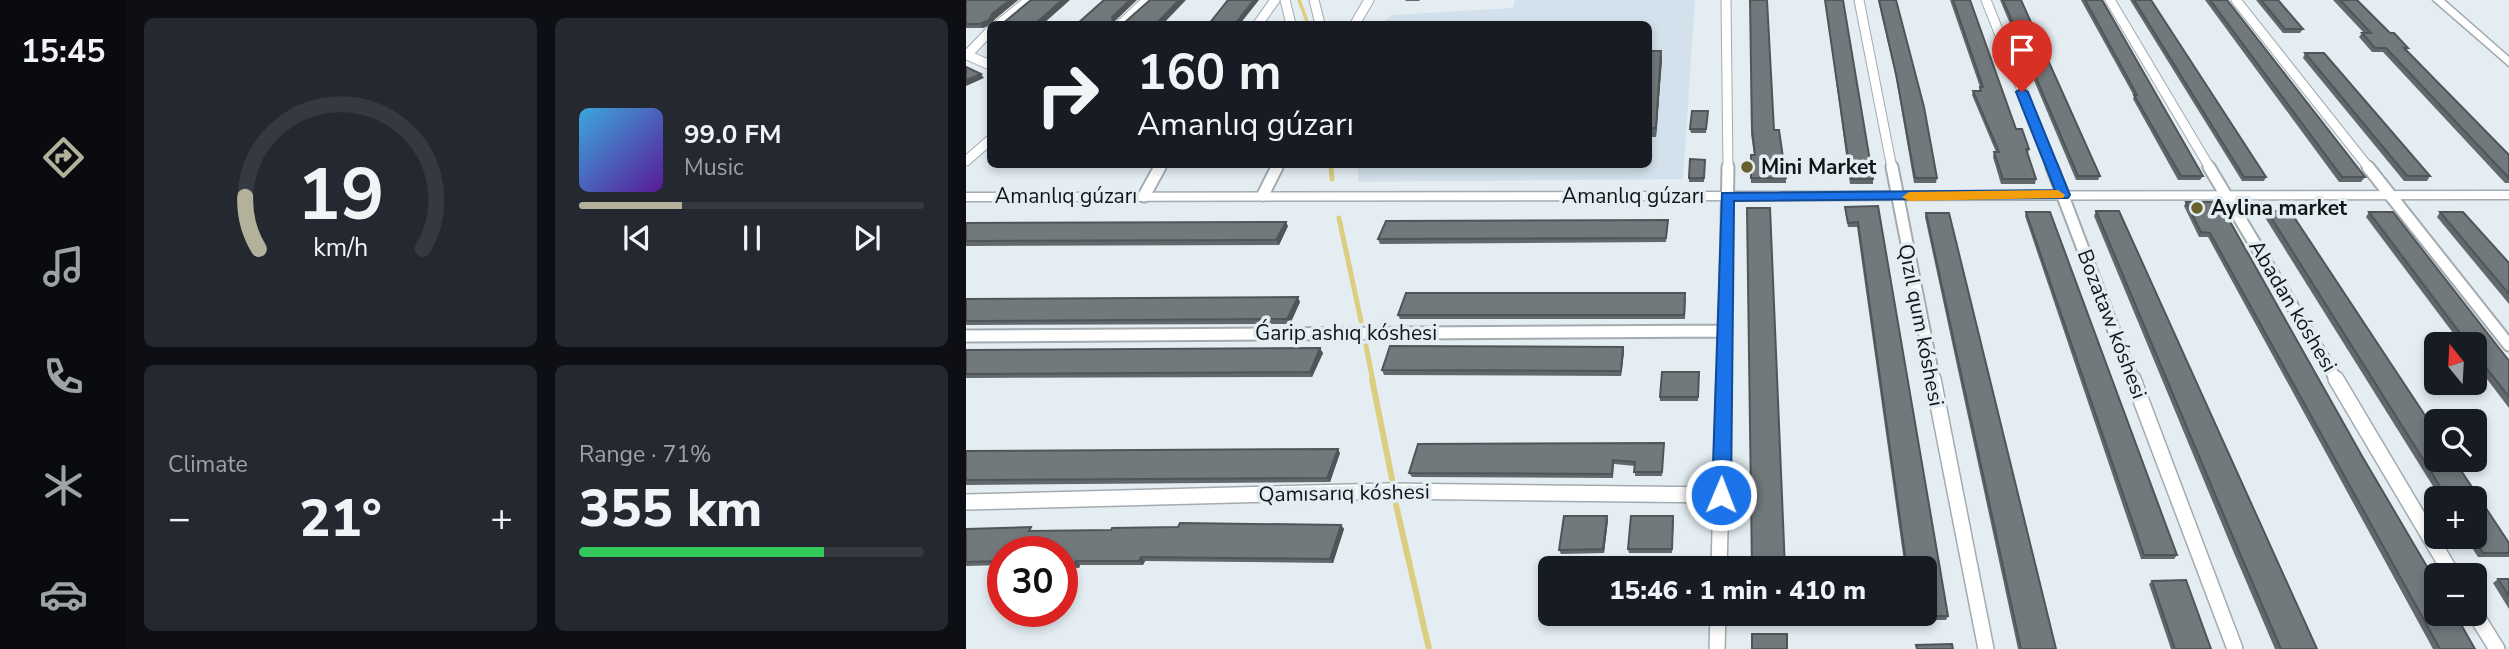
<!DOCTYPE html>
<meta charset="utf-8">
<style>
:root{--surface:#171b24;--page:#242831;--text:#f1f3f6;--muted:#9ea1a6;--line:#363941;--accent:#b4b19b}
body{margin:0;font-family:"Nunito Sans",sans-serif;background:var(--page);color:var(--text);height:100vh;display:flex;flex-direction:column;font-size:26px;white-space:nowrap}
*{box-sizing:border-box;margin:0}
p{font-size:23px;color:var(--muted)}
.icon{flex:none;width:38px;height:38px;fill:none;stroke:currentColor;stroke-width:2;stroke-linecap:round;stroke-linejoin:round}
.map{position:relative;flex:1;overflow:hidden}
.side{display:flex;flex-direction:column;gap:18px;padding:18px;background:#0d0f14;width:840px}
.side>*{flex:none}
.hud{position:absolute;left:21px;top:21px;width:665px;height:147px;border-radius:10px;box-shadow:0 4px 10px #0003;background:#171b24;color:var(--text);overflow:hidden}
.needle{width:46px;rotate:342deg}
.fabs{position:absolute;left:1458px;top:332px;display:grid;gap:14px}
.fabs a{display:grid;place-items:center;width:63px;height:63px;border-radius:10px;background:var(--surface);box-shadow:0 4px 10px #0003;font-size:35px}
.speed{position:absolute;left:21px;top:536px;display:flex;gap:14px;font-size:35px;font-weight:700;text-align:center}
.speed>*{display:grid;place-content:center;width:91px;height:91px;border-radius:50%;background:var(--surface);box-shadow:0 4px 10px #0003;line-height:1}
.speed .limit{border:10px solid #d22;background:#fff;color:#111}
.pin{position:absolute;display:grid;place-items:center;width:60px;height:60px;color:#fff;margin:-72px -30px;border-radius:50% 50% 50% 0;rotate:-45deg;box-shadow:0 0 7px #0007}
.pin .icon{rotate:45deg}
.me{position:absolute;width:77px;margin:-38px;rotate:1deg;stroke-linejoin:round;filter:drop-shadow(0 0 5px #0008)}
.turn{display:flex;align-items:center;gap:24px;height:147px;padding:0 35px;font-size:32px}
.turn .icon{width:91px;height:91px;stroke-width:2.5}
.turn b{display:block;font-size:49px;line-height:60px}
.big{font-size:52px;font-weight:800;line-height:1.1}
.side .widget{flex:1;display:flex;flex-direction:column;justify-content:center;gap:10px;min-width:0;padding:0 24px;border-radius:10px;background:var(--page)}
.side .dial{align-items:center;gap:0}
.dial svg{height:182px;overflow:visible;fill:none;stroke:var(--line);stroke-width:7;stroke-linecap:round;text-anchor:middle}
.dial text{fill:var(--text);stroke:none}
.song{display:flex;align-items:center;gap:21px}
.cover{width:84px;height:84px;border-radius:10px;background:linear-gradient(135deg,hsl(200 70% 55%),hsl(270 70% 35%))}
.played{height:7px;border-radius:4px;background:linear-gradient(90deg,var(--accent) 30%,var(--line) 30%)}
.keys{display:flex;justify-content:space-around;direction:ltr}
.heat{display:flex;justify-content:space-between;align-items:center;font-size:38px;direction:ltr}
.charge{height:10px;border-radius:5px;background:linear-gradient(90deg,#34c759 71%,var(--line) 0)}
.side .tiles{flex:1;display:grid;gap:18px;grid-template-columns:repeat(2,1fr)}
.trip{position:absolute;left:572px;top:556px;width:399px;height:70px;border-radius:10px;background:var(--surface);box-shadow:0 4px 10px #0003;font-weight:800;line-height:70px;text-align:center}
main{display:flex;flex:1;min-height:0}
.dock{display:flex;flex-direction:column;width:126px;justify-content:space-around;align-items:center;background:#090b0e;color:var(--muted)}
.dock .icon{width:49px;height:49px}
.dock .on{color:var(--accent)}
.dock b{font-size:32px;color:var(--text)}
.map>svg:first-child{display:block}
.built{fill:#d2e1eb}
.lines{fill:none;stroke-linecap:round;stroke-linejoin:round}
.stream-far2{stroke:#dccd80;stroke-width:3.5}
.stream-far1{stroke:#dccd80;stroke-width:5}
.stream{stroke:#dccd80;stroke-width:6}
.minor-far2-casing{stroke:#a3abb0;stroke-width:11}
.minor-far1-casing{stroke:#a3abb0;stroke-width:15}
.minor-casing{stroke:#a3abb0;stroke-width:18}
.tertiary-casing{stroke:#a3abb0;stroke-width:3}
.minor-far2{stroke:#fff;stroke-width:9}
.minor-far1{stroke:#fff;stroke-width:11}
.minor{stroke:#fff;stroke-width:15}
.tertiary{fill:#fff;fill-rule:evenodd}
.wall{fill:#62686c}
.shaded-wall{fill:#505558}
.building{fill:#72797d;stroke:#505558;stroke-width:2}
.route{fill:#1a73e8;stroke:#114b97;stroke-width:2}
.slow{fill:#f59e0b}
.poi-dot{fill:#69602c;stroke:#e4edf2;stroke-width:2.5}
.labels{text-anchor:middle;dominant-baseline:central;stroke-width:7;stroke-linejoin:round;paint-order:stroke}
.poi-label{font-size:21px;font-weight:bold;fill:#141719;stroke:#e4edf2;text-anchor:start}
.street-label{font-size:21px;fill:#141719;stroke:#e4edf2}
</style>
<main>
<nav class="dock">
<b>15:45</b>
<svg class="icon on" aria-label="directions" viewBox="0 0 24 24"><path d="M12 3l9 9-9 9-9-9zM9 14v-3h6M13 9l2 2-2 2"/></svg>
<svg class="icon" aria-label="music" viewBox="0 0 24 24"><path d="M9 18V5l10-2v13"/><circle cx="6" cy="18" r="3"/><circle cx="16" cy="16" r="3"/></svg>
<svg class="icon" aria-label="phone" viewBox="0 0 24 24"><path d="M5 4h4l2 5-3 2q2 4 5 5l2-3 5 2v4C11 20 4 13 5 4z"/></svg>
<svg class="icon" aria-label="climate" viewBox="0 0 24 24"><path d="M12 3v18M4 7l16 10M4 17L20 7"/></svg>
<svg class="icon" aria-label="car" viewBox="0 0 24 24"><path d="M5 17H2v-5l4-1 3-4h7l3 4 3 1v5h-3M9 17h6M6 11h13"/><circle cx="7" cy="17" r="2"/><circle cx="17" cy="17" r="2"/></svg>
</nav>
<section class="side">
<div class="tiles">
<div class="widget dial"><svg viewBox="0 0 100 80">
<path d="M14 69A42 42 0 1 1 86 69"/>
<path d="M14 69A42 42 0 0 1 8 46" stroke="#b4b19b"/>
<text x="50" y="56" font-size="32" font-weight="700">19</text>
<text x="50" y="72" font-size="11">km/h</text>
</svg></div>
<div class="widget">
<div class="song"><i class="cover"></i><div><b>99.0 FM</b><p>Music</p></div></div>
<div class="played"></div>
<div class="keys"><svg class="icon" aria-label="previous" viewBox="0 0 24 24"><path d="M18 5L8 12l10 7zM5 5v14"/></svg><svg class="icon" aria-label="pause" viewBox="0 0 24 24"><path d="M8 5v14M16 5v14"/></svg><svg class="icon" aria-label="next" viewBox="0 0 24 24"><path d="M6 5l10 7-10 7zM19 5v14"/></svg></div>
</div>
<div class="widget"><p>Climate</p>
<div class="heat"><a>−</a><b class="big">21°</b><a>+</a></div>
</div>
<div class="widget"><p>Range · 71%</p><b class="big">355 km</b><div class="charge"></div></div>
</div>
</section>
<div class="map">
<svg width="1543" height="649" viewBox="0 0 1543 649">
<rect width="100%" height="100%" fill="#e4edf2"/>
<path class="built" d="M549,0H729L717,179L392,182V165L682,164V24H407V22H416L426,15L547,8Z"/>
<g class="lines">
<path class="stream-far2" d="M333,0L342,24
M365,164V168"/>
<path class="stream-far1" d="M365,167L366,179
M373,218L395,321
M400,346L407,381"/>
<path class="stream" d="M406,379L426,479
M430,505L463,649"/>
<g class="minor-far2-casing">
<path id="minor-far2" d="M319,0L325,24
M348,0L354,24
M760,0L762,168
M893,0L926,168
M1020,0L1087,168
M1144,0L1244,168
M1270,0L1403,168
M33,24L63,0
M155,24L181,0
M292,24L309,0
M389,24L403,0
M24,31L1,55L24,65
M0,161L24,140
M193,168L195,164
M310,168L312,164"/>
</g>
<g class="minor-far1-casing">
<path id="minor-far1" d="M926,167L968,381
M1086,167L1167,381
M1243,167L1371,381
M1402,167L1543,345
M297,195L311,167
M178,196L194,167
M0,336L759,331
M758,381L762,167"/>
</g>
<g class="minor-casing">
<path id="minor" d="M967,379L1020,649
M1167,379L1269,649
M1370,379L1487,576
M0,502L422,491L755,495
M753,569L758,379
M1508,612L1531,649
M751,649L752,614"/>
</g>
<g class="tertiary-casing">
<path id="tertiary" d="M1467,0H1478L1543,57V66Z
M1543,191V199L0,201V193Z"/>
</g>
<use href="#minor-far2" class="minor-far2"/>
<use href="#minor-far1" class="minor-far1"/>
<use href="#minor" class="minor"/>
<use href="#tertiary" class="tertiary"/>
</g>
<path class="wall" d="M0,0H52L29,19L26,24L17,28H0Z
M439,0H454L453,1H440Z
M784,0L808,130L820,178V183H785V155H788L785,134Z
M859,0H877L907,179V184H884Z
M912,0H930L971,178L970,183H948L930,78Z
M984,0H1004L1050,129L1063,149L1062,154L1070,179L1069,184H1035L1027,157L1028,152H1030L1006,95L1007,91H1013L1014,87Z
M1034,0H1055L1134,176L1132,180H1110Z
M1115,0H1136L1237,176L1234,180H1212L1167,99L1168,96Z
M1164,0H1185L1300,177L1298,181H1276Z
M1239,0H1261L1399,177L1395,182H1373Z
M1290,0H1312L1337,29L1334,33H1317Z
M1367,0H1391L1424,33L1442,48L1441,50L1543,155V183H1539L1417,52H1406L1393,37L1396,33H1398Z
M682,51L696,59L690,137H682Z
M1339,53L1464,176L1461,181H1438L1337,58Z
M742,111L740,133H725L724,129Z
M739,164L738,182H723V178Z
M1220,202H1253L1396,456L1509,649H1467L1242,237H1233L1218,206Z
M912,206L982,616L980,620H946L945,614H959V569H939L891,227H882L879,211V207Z
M1130,211L1351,649H1309L1268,553L1128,216Z
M1301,211L1543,543V557H1512L1499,537H1508V499H1475L1298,216Z
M1060,212L1211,555L1208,559H1175L1059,216Z
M1403,212L1543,361V408L1508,362V345H1496L1400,217Z
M1474,212L1543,263V304L1471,217Z
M960,213L1090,649H1052L959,217Z
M702,220L700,242L414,244L412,239Z
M0,223L322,226L313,245L0,246Z
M720,298L719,319H434L432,315Z
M0,299L334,302L324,324L0,325Z
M657,347L658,352L655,376L418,375L416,370Z
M0,350L357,353L346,377L0,378Z
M733,372L732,401H694V397Z
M698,443L696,476H669V466L648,464L647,478L446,477L443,473Z
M0,451L374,453L364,482L0,485Z
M642,520L638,553L595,554L593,550Z
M708,520L706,553H663L662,549Z
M375,525L378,529L367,563L179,561L177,565H114L113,568H96V551H37V565L0,566V529L68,531L145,530Z
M1532,579H1543V609L1527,583Z
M1186,581L1245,649H1205L1183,584Z"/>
<path class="shaded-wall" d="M44,0H52L29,19L26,24L17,28L14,24Z
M96,0H104L77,24H69Z
M164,0H171L149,21V24H148L146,17Z
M213,0H220L197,24H190Z
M288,0H293L274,24H269Z
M695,51L696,59L690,137V128Z
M15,74L18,78L0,86V80Z
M320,222L322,226L313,245L310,240Z
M332,297L334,302L324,324L321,319Z
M657,347L658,352L655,376V371Z
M354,348L357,353L346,377L344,372Z
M372,449L374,453L364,482L361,478Z
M641,516L642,520L638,553L637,549Z
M375,525L378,529L367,563L364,559Z
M175,557L179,561L177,565L173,561Z
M110,561L114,565L113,568L108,564Z"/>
<path class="building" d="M0,0H44L26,14L23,20L14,24H0Z
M65,0H96L69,24H36Z
M138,0H164L146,17L148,24H111Z
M184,0H213L190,24H157Z
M262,0H288L269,24H243Z
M784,0H801L808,130H813L820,178H785V155H789L786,128Z
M859,0H877L907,179H885Z
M913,0H930L958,107L971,178H949L930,74Z
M987,0H1004L1050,129H1056L1063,149H1060L1070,179H1037L1028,152H1033L1007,91H1015L1014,87H1017Z
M1037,0H1055L1134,176H1112Z
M1119,0H1136L1237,176H1215L1168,95H1171Z
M1168,0H1185L1300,177H1278Z
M1244,0H1261L1399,177H1376Z
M1295,0H1312L1337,29H1319Z
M1374,0H1391L1424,33H1428L1442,48H1438L1543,155V178L1420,48H1409L1396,33H1405Z
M682,51H695L690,128H682Z
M1339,53H1358L1464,176H1441Z
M0,67L15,74L0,80Z
M726,111H742L740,129H724Z
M724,159L739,160L738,178H723Z
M1220,202H1253L1396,456L1470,582V614H1489L1509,649H1474L1244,233L1235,232Z
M912,206L982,616H947V614H959V569H941L892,222L882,223L879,207Z
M781,208H804L819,569H786Z
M1130,211H1153L1351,649H1315L1272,549Z
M1301,211H1324L1470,432V460H1488L1543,543V553H1517L1507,537H1508V499H1482Z
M1060,212H1084L1211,555H1178Z
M1403,212H1427L1543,361V397L1508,352V345H1503Z
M1474,212H1497L1543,263V294Z
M960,213H983L1090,649H1055Z
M702,220L700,238L412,239L420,221Z
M320,222L310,240L0,241V223Z
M440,293H719L718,315H432Z
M332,297L321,319L0,321V299Z
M424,346L657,347L655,371L416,370Z
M354,348L344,372L0,374V350Z
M696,372H733L732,397H694Z
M698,443L696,472H668L669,462L647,460L646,474L443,473L452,444Z
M372,449L361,478L0,480V451Z
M598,516H641L637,549L593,550Z
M665,516H707L706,549H662Z
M214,523L375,525L364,559L175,557L173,561H110L108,564H96V551H37V561L0,562V529L65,527L63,531L145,530L146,528L212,527Z
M1532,579H1543V596Z
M1220,580L1245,649H1209L1186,581Z
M786,634H821V649H786Z
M986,644L987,649H951L950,645Z"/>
<path class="route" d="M1056,88L1062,92L1104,195L1102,198L768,201L765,495L762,501L755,503L749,501L746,495L756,193L1089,190L1050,92Z"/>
<path class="slow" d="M1092,190L1099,195L1097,198L943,201L936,197L943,192Z"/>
<g class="poi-dot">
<circle cx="781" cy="167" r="7"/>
<circle cx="1231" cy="208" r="7"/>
</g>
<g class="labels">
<g class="poi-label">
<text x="795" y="167">Mini Market</text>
<text x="1245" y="208">Aylina market</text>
</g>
<g class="street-label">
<text x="100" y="196">Amanlıq gúzarı</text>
<text x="667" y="196">Amanlıq gúzarı</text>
<text transform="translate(1327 306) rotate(59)">Abadan kóshesi</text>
<text transform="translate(1146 324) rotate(69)">Bozataw kóshesi</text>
<text transform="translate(955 325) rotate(79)">Qızıl qum kóshesi</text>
<text x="380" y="333">Ǵarip ashıq kóshesi</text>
<text transform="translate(378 493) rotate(-1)">Qamısarıq kóshesi</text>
</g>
</g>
</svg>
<div class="fabs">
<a><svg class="needle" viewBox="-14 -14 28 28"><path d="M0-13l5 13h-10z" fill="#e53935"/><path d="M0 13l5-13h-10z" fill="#9ea1a6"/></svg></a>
<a><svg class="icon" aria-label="search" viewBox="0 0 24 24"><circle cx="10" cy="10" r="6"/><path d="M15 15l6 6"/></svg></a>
<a>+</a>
<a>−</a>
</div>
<div class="speed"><div class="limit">30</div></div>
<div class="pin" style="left:1056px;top:92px;background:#d93025"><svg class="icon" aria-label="arrive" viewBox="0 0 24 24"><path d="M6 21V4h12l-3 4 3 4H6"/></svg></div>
<svg class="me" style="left:755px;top:495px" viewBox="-20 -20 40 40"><circle r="17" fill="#1a73e8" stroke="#fff" stroke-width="3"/><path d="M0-11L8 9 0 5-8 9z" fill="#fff"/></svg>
<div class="trip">15:46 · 1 min · 410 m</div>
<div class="hud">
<div class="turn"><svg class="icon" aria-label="right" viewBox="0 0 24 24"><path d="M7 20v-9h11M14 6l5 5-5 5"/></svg><div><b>160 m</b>Amanlıq gúzarı</div></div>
</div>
</div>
</main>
